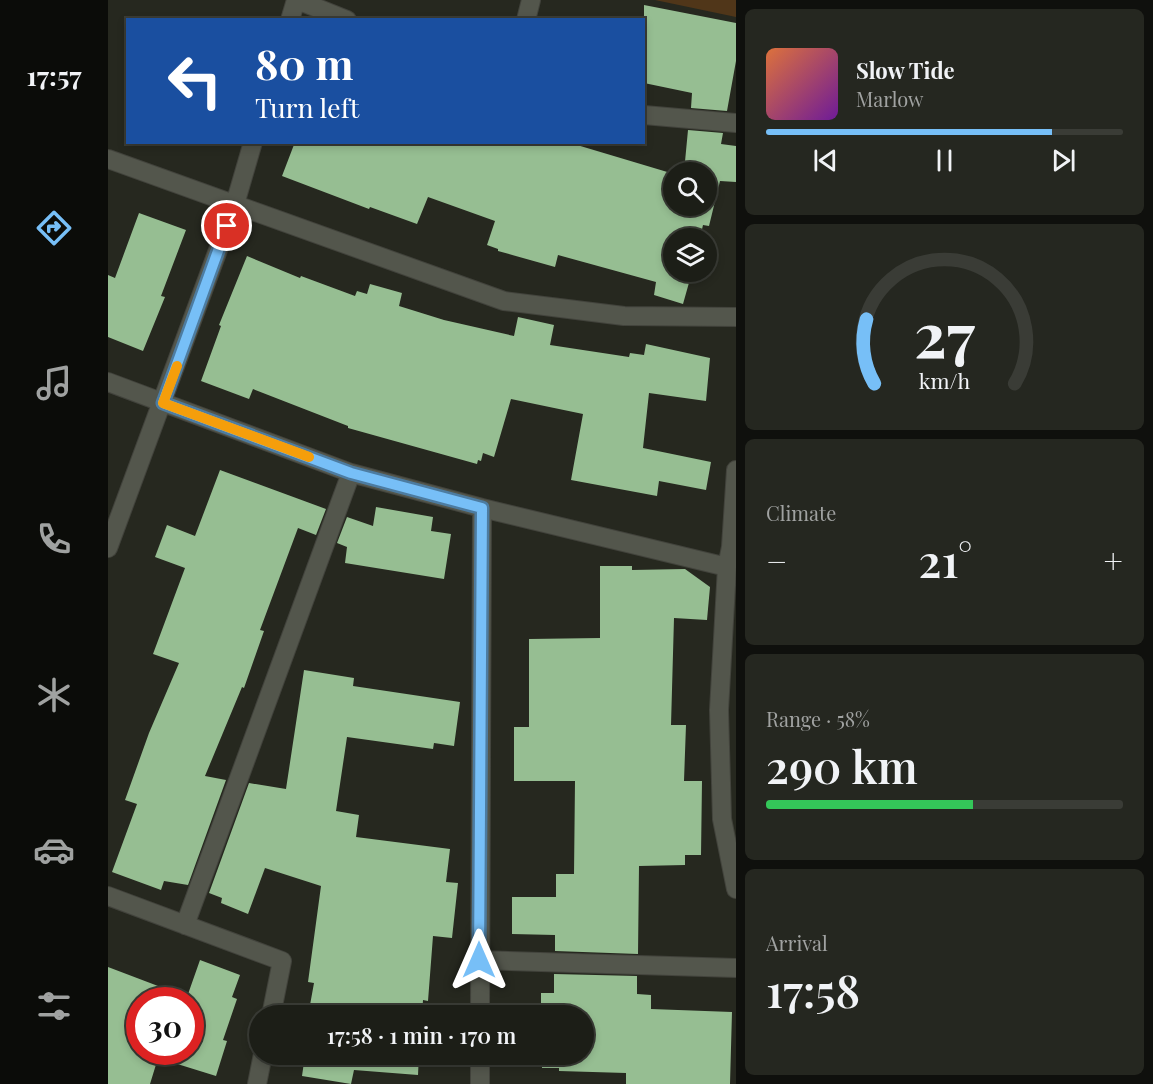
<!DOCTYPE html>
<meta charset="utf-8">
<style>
:root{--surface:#1c1e17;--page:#252720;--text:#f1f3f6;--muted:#a0a2a1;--line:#3a3c36;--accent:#77bff7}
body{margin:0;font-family:"Playfair Display",serif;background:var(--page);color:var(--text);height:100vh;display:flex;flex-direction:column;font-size:22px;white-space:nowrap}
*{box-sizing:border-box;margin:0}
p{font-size:20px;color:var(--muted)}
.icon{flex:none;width:33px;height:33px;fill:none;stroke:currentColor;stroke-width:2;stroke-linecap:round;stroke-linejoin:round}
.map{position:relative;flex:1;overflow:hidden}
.sheet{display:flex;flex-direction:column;gap:9px;padding:9px;background:#0f100d;width:417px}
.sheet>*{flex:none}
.top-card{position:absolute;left:18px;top:18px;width:519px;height:126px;border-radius:0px;box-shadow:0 3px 9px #0003,0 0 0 2px var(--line);background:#1a4fa0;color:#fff;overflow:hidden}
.fabs{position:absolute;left:555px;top:162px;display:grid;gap:12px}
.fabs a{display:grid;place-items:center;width:54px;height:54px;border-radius:50%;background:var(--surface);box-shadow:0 3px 9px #0003,0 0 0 2px var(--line);font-size:30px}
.speed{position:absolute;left:18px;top:987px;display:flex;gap:12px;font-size:30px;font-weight:700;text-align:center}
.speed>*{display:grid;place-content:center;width:78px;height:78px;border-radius:50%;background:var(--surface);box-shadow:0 3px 9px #0003,0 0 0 2px var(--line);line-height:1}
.speed .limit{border:9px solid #d22;background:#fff;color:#111}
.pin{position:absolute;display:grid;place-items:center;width:51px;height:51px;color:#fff;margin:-26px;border:3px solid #fff;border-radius:50%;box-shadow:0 2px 6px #0007}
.me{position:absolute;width:66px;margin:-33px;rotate:0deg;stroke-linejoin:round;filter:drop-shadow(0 0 4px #0008)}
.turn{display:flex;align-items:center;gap:21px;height:126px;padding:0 30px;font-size:27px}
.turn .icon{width:78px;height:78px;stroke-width:2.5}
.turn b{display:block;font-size:42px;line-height:51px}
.big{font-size:45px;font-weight:600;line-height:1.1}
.sheet .card{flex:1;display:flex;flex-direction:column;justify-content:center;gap:9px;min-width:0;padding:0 21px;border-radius:9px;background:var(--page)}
.sheet .dial{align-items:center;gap:0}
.dial svg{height:156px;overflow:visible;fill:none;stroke:var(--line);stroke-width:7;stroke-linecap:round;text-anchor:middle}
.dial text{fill:var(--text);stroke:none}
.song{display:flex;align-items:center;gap:18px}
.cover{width:72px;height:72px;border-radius:9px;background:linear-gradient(135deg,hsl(20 70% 55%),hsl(280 70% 35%))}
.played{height:6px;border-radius:3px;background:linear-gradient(90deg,var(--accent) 80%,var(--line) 80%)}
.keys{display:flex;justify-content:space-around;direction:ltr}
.heat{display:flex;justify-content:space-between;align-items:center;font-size:33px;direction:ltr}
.charge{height:9px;border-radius:4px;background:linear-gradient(90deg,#34c759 58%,var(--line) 0)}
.trip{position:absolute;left:141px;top:1005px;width:345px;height:60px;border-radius:30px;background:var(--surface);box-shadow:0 3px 9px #0003,0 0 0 2px var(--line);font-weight:600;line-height:60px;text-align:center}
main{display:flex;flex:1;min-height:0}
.tabs{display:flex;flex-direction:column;width:108px;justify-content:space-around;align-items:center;background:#0b0c09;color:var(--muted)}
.tabs .icon{width:42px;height:42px}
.tabs .current{color:var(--accent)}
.tabs b{font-size:27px;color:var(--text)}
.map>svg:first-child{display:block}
.green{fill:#503619}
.building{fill:#96be92;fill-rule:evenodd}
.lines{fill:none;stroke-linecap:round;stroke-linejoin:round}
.minor-casing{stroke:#42433c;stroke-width:20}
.minor{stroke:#53564c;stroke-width:18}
.route-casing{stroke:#4d7ca1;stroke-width:15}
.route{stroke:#77bff7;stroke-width:10}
.slow{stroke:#f59e0b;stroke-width:10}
</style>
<main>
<nav class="tabs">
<b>17:57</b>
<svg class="icon current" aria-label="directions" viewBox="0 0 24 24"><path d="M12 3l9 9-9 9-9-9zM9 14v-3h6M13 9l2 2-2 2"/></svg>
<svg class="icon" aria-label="music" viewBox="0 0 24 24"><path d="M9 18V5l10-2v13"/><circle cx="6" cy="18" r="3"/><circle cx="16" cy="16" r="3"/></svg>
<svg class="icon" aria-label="phone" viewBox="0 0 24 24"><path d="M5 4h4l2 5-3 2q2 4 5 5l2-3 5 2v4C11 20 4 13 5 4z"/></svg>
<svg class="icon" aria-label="climate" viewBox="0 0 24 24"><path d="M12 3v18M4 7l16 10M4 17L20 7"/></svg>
<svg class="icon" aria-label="car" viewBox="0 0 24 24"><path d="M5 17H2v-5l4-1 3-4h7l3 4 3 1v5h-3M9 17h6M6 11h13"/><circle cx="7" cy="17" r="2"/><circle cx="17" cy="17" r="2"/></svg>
<svg class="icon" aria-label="filters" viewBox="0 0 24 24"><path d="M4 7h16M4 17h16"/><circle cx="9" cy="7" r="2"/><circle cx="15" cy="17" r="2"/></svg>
</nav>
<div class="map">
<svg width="628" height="1084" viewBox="0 0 628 1084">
<rect width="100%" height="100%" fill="#26281f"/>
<path class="green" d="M547,0H628V17Z"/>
<path class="building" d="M536,5L628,23V61L619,111L583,108L584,93L536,83Z
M580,130L615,133L613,144L628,146V182L612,181L601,226L595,225L592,238H566V272H584L575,304L546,295L548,282L450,255L447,267L390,251V249L379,245L387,221L320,197L309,224L262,207L261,209L174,176L187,142H459L566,174V206H598V172H576Z
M31,213L78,230L53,296L57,297L35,351L0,337V275L7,278Z
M139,256L192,278L193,276L247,296L249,291L259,294L262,284L294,293L291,306L336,320L406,336L410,317L446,325L442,345L521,357L522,353L536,355L538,344L602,358L598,401L541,393L535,448L603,462L598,490L551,481L549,496L463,480L475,414L403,399L386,457L375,453L373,461L370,460L369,464L240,428V426L145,389L141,399L93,381L113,326L111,325Z
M112,470L218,509L208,535L190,528L152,630L156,631L136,688L134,687L97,776L118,780L80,885L56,881L53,890L4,872L29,804L17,800L41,733L71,663L45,654L77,568L47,557L59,525L87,536Z
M268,507L325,517L323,531L343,534L336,579L237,563L239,547L229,543L239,517L265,526Z
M492,566H524V570L577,569L602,587L599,620L566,618L563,725H578L576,781H594L593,855H577V865L531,866L530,954L447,951V935L404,934V897H448V874H466L467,781H406V727H421V639L492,638Z
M196,670L246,678L245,686L352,702L346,746L326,743L325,749L239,737L228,811L251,815L248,837L342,849L338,882L350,883L344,938L325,936L320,1001L315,1000L314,1016H200L206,983L200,982L213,886L157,868L140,914L113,903L114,898L101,893L141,783L178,789Z
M92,960L132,975L124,997L129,999L115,1040L119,1041L108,1076L50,1058L42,1084H0V967L79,997ZM32,1000H82V1052H32Z
M446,974L529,976V994L543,995V1009L624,1012L622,1084H518V1073L451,1071V1068H434V1054H476V1016H433V993H446Z
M193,1054H311L310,1075L246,1070L243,1084L194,1076L196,1062L191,1061Z"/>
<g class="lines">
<g class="minor-casing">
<path id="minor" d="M189,0L239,20
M182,20L188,0
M418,20L423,0
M536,115L628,123
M0,159L396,301L516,316L628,317
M0,382L243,473L374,508L619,567
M628,470L623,547L619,567L611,710L614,819L628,889
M0,548L127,204L145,142
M0,896L174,961L163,1016
M77,925L243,473
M371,960L628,968
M372,1016L374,508
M372,1054V1084
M149,1084L155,1054"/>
</g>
<use href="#minor" class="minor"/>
</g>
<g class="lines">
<g class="route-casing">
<path id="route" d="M119,226L55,403L243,473L374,508L371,960"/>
</g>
<use href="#route" class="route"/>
<path class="slow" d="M69,366L55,403L201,457"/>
</g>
</svg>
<div class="fabs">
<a><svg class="icon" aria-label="search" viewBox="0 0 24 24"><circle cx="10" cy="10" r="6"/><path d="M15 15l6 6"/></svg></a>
<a><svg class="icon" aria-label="layers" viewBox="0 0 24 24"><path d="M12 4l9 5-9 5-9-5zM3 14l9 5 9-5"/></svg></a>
</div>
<div class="speed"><div class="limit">30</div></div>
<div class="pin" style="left:119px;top:226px;background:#d93025"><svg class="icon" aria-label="arrive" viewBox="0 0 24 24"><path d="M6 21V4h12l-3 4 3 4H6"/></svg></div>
<svg class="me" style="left:371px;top:960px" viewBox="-20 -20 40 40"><path d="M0-17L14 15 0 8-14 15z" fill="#77bff7" stroke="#fff" stroke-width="4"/></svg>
<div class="trip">17:58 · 1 min · 170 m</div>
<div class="top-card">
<div class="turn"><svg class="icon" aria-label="left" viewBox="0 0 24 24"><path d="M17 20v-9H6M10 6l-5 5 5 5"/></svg><div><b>80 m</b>Turn left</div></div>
</div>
</div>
<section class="sheet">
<div class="card">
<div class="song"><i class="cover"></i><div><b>Slow Tide</b><p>Marlow</p></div></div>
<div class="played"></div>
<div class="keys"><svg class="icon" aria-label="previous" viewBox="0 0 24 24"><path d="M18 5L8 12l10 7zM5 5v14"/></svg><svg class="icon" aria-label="pause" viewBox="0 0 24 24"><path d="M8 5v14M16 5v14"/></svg><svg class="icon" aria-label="next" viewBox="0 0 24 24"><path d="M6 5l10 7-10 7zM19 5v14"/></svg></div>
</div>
<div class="card dial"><svg viewBox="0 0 100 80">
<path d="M14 69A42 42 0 1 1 86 69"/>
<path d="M14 69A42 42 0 0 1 10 36" stroke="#77bff7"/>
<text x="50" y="56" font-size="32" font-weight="700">27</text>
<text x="50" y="72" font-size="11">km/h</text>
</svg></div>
<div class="card"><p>Climate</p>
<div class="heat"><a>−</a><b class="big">21°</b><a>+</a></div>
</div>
<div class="card"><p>Range · 58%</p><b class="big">290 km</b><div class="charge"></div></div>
<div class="card"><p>Arrival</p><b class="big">17:58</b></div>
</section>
</main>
